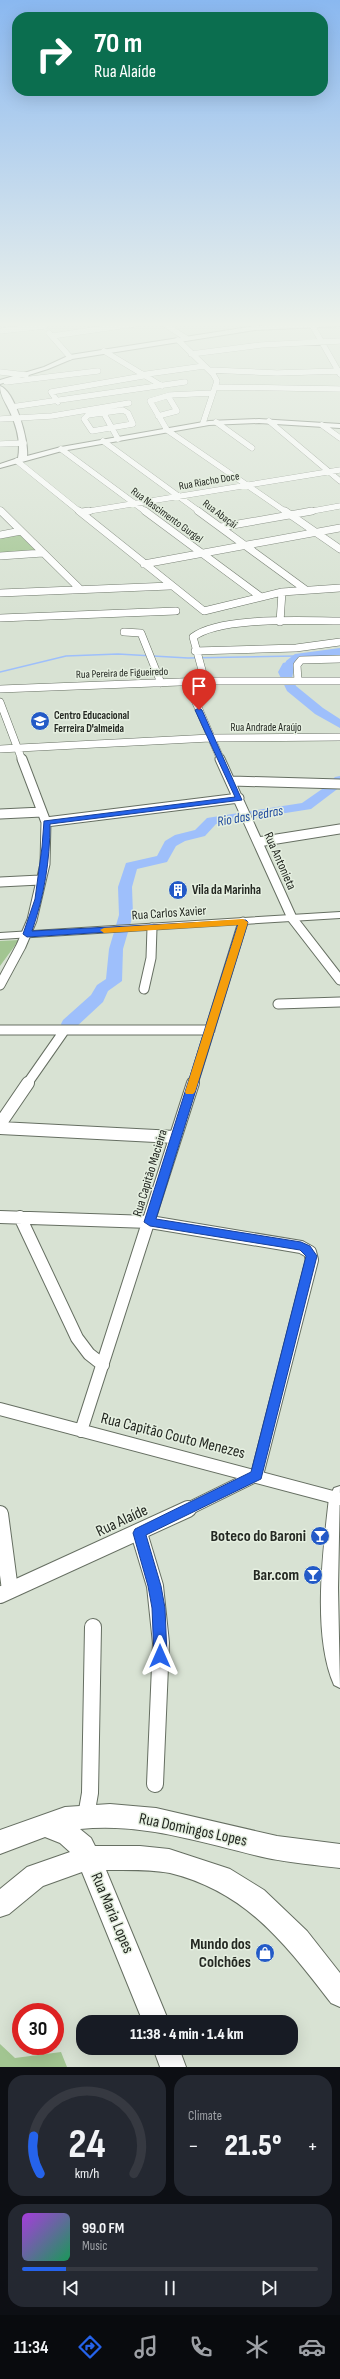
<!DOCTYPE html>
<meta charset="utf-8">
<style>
:root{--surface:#171b24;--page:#242831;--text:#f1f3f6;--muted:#9ea1a6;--line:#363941;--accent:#2563eb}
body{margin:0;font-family:"Sofia Sans Condensed",sans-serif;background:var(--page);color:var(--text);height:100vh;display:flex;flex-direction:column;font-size:15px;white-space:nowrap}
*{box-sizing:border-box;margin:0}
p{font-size:13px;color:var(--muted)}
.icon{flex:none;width:22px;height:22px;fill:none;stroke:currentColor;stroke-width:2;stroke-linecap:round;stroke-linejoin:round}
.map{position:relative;height:2067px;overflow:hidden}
.side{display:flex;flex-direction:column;gap:8px;padding:8px;background:#0d0f14;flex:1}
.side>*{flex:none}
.banner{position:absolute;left:12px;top:12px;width:316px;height:84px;border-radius:16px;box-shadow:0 4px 16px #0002;background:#0b6e4f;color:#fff;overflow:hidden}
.speed{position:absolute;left:12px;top:2003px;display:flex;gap:8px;font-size:20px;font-weight:700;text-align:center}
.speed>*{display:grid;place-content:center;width:52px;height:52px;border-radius:50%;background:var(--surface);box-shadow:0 4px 16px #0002;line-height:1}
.speed .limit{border:6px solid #d22;background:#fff;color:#111}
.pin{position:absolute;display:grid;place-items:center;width:34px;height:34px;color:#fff;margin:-41px -17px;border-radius:50% 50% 50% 0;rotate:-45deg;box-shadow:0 0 4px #0007}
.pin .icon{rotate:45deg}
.me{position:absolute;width:44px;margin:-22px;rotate:0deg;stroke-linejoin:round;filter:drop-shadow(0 0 3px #0008)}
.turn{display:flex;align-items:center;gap:14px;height:84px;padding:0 16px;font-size:18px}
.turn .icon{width:52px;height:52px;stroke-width:2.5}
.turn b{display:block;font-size:28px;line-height:34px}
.big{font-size:30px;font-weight:800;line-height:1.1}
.side .card{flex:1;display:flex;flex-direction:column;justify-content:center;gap:6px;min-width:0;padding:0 14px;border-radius:16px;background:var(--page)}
.side .dial{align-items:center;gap:0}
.dial svg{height:104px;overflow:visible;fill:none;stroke:var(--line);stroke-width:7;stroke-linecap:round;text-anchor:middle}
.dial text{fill:var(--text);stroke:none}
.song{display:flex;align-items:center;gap:12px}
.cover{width:48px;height:48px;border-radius:6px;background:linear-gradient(135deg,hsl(280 70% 55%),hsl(150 70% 35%))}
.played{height:4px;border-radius:2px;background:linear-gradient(90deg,var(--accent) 15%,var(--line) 15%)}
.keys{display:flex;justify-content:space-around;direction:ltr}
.heat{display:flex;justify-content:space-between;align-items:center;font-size:22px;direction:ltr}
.side .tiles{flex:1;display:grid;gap:8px;grid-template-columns:1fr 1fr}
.card:last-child{grid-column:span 2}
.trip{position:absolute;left:76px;top:2015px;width:222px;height:40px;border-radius:16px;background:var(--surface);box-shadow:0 4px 16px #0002;font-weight:800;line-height:40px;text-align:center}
.tab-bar{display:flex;height:64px;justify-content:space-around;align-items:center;background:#090b0e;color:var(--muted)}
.tab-bar .icon{width:28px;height:28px}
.tab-bar .on{color:var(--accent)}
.tab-bar b{font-size:18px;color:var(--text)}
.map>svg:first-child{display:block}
.green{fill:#a2c591}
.water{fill:#9ebffb}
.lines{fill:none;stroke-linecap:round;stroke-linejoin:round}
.stream{stroke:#9ebffb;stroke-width:1.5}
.river{fill:#9ebffb;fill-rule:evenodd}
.minor-far4-casing{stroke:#666f62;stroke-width:6}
.minor-far3-casing{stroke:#666f62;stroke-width:8}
.minor-far2-casing{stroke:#666f62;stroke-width:11}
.minor-far1-casing{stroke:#666f62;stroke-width:14}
.minor-casing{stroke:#666f62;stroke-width:18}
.tertiary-casing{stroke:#666f62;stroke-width:2}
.secondary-casing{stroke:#666f62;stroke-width:2}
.primary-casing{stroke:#666f62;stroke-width:2}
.minor-far4{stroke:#fff;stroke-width:5.5}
.minor-far3{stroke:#fff;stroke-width:7}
.minor-far2{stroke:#fff;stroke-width:9}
.minor-far1{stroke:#fff;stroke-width:12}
.minor{stroke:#fff;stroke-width:16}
.tertiary{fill:#fff;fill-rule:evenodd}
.secondary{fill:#fff;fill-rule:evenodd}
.primary{fill:#fff;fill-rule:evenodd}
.route{fill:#2563eb;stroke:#184099}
.slow{fill:#f59e0b}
.labels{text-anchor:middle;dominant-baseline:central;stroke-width:3;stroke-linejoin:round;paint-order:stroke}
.far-street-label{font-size:11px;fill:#242822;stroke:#e5efe0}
.far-poi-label{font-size:11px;font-weight:bold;fill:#242822;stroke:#e5efe0;text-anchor:start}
.street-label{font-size:13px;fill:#242822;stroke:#e5efe0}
.poi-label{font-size:13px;font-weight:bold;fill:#242822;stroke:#e5efe0;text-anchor:start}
.water-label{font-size:14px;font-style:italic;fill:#1f4a9f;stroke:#e5efe0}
.near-street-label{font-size:16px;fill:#242822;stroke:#e5efe0}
.near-poi-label{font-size:16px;font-weight:bold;fill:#242822;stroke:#e5efe0;text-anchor:end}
</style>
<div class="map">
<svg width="340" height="2067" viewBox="0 0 340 2067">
<rect width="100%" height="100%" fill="#d8e2d3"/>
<path class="green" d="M19,534L37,552L0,554V537Z
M19,940L0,966V941Z
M0,2044L15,2058L61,2052L67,2067H0Z"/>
<path class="water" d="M340,648V655L296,659L292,678H282L286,661L295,654Z"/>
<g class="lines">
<path class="stream" d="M0,672L66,656L118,654L188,658L296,656"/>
<path class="river" d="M287,662L293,665L290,672L296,686L323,708L340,719V728L315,714L287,691L278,672L283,663Z
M340,776V787L311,809L216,824L205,836L185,841L176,846L167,862L137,869L132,887L133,915L123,949L122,981L108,991L103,1002L75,1028H63L61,1024L63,1020L91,995L97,985L106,979L109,949L119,915L118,887L126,863L157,856L165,841L175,835L195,830L207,818L302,803L325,787L335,777Z"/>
<g class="minor-far4-casing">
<path id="minor-far4" d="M161,322L186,338
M249,322L256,326
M312,325L340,374
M0,331L45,326
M49,333L70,357
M52,336L148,322
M178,340L213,374L217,381L203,423
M104,351L162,386
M191,354L261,345L340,341
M209,370L277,373L340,371
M0,372L26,375
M140,375L204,366
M6,382L98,371
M216,387L340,389
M213,393L170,395L150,401L167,430L286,512
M58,402L51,392L143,376
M11,407L185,382
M123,410L128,413L133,424L92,431L84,419L88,415Z
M103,412L118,439
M158,416L177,411L168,396
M0,419L52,416L129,403
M269,421L340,481
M216,422L252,448
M322,425L340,438
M103,441L200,512
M0,444L24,443
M61,449L146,512
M17,461L80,512
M0,510L2,512
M83,512L340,470
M307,512L340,506"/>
</g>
<g class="minor-far3-casing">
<path id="minor-far3" d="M1,511L80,589
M79,511L204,611L282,592L340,588
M145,511L261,597
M198,511L306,590
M285,511L340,549
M82,512L89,511
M221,527L312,511
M0,535L21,531
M0,556L43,553
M144,564L340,528
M0,593L170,586
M0,618L176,611
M280,622L282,592
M124,632L141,633L161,683
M195,651L296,648L340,642
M205,681L193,637C220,616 304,621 340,621
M298,681L297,665L301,660L340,659
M187,682L221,760
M0,689L205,681H340
M0,702L22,760
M0,749L210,738L340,737"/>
</g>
<g class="minor-far2-casing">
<path id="minor-far2" d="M220,759L292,918L340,980
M232,781L340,784
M0,814L42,812
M46,822L239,798
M258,842L340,829
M0,882L40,880
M0,985L21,946L32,920L45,864L46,822L22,759
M144,989L151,958L152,928
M278,1004L340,1002
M0,1030H210
M27,1084L64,1031
M193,1084L243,922"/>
</g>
<g class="minor-far1-casing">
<path id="minor-far1" d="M0,1124L28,1083
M0,1128L175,1137
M0,1217L150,1222L301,1247L310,1252L312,1260L257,1475L186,1510
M20,1217L77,1338L89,1354L103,1365
M0,1409L340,1499
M81,1431L193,1083"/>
</g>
<g class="minor-casing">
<path id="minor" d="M0,1514L10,1590
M139,1533L155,1586L161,1643L155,1784
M0,1595L188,1509
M86,1816L90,1793L93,1627"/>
</g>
<g class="tertiary-casing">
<path id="tertiary" d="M340,912V918L0,939V933Z
M340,1486L338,1588L340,1688L334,1685C312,1635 323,1551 329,1498L334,1488Z"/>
</g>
<g class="secondary-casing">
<path id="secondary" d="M340,322V326L255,330L72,359L48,369L0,384V380L44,367L70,355L255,326Z
M0,386C15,391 29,441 27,456L61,447L209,421L259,419L340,424V428L259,423L209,425L62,451L0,468V464L18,458C21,442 17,427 10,412C6,403 0,396 0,386Z"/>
</g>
<g class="primary-casing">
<path id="primary" d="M110,1804L156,1808L277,1836L340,1844V1868C316,1865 291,1863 267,1858C206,1844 144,1822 80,1829L91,1838L95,1846H140L169,1849L230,1869L264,1890L307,1931L340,1973V2007L331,2003C285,1944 247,1892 170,1873C149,1869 127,1870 106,1870L169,2022H143L82,1872L43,1886L9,1914L0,1917V1889L27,1867L70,1852L60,1843L45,1837L0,1854V1830L65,1807Z
M153,2048H179L186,2067H160Z"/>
</g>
<use href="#minor-far4" class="minor-far4"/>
<use href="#minor-far3" class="minor-far3"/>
<use href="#minor-far2" class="minor-far2"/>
<use href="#minor-far1" class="minor-far1"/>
<use href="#minor" class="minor"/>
<use href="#tertiary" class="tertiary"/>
<use href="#secondary" class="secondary"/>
<use href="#primary" class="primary"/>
</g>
<linearGradient id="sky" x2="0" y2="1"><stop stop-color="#8ab8f0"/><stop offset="0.53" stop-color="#edf2eb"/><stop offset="1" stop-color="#edf2eb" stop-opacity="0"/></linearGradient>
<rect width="340" height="612" fill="url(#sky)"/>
<path class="route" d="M199,708L202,710L242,800L50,824C50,861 44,896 32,931L246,920L248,922L156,1219L301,1242L310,1246L317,1256L261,1479L146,1535L161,1586L165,1608L167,1656L165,1660L160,1662L156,1660L154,1656L152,1608L148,1586L133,1533L135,1529L251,1472L306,1256L300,1250L150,1226L144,1222L238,924L27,937L23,934L35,899L42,847L44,821L235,797L195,710Z"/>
<path class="slow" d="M243,919L248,922L195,1092L193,1094H186L185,1092L238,925L104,933L100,930L104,928Z"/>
<defs>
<g id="school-disc" transform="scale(1)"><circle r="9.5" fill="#235ac7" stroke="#e5efe0"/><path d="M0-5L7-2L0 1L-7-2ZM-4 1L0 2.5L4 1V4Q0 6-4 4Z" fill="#fff"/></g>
<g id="building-disc" transform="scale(1)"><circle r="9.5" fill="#235ac7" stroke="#e5efe0"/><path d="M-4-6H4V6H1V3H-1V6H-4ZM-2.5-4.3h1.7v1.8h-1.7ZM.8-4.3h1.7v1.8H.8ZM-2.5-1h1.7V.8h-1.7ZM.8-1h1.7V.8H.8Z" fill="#fff"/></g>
<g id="bar-disc" transform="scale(1)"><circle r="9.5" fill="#235ac7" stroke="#e5efe0"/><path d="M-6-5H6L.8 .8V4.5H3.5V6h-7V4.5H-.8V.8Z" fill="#fff"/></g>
<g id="shop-disc" transform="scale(1)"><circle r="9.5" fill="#235ac7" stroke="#e5efe0"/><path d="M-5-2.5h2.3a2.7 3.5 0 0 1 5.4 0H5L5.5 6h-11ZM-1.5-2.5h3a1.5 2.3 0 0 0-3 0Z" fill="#fff"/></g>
</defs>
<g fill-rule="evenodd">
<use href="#school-disc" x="40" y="721"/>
<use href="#building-disc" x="178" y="890"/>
<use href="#bar-disc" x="320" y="1536"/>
<use href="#bar-disc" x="313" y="1575"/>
<use href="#shop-disc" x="265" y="1953"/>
</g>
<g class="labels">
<g class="far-street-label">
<text transform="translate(209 481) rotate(-10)">Rua Riacho Doce</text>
<text transform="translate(220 514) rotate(37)">Rua Abaçái</text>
<text transform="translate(167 515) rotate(36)">Rua Nascimento Gurgel</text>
<text transform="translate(122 673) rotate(-2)">Rua Pereira de Figueiredo</text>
<text x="266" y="727">Rua Andrade Araújo</text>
</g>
<g class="far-poi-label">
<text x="54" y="715">Centro Educacional<tspan x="54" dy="13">Ferreira D'almeida</tspan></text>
</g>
<g class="street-label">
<text transform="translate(280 861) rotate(66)">Rua Antonieta</text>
<text transform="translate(169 913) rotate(-4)">Rua Carlos Xavier</text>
<text transform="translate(150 1173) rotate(-73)">Rua Capitão Macieira</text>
</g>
<g class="poi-label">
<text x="192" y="890">Vila da Marinha</text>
</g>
<g class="water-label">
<text transform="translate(250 816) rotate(-10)">Rio das Pedras</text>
</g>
<g class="near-street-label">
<text transform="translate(173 1436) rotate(14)">Rua Capitão Couto Menezes</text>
<text transform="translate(122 1521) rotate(-25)">Rua Alaíde</text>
<text transform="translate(193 1830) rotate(12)">Rua Domingos Lopes</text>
<text transform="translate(112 1913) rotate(67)">Rua Maria Lopes</text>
</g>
<g class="near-poi-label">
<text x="306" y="1536">Boteco do Baroni</text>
<text x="299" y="1575">Bar.com</text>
<text x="251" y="1944">Mundo dos<tspan x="251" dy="18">Colchões</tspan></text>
</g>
</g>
</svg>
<div class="speed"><div class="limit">30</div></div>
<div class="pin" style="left:199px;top:710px;background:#d93025"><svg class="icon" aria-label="arrive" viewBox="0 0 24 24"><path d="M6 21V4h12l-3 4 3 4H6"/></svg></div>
<svg class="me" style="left:160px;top:1656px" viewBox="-20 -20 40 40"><path d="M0-17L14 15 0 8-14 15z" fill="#2563eb" stroke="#fff" stroke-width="4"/></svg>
<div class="trip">11:38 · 4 min · 1.4 km</div>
<div class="banner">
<div class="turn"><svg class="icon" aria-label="right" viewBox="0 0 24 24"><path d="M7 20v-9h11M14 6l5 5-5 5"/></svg><div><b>70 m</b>Rua Alaíde</div></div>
</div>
</div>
<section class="side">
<div class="tiles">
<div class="card dial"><svg viewBox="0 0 100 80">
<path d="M14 69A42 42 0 1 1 86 69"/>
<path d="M14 69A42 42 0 0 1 9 40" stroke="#2563eb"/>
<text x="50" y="56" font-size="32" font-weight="700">24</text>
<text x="50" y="72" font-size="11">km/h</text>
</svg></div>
<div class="card"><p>Climate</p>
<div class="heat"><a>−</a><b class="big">21.5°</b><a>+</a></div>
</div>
<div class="card">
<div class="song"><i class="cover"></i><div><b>99.0 FM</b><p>Music</p></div></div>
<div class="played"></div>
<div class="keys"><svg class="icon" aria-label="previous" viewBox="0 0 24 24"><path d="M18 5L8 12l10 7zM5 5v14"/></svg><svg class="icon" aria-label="pause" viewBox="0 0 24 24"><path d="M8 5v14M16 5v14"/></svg><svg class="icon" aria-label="next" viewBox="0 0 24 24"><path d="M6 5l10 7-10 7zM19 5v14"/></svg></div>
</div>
</div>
</section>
<nav class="tab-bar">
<b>11:34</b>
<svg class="icon on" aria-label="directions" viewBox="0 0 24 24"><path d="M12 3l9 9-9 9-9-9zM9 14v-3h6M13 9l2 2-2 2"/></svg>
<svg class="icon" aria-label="music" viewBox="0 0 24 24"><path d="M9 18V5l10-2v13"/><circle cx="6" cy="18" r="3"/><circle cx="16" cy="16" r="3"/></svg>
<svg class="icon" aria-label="phone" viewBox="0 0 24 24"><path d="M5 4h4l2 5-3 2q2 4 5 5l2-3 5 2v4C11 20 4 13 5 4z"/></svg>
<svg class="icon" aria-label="climate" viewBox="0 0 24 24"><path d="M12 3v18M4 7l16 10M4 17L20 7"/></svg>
<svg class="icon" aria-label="car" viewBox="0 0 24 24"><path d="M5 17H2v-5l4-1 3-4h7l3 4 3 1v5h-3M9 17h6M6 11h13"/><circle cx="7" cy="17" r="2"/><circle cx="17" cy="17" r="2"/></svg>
</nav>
